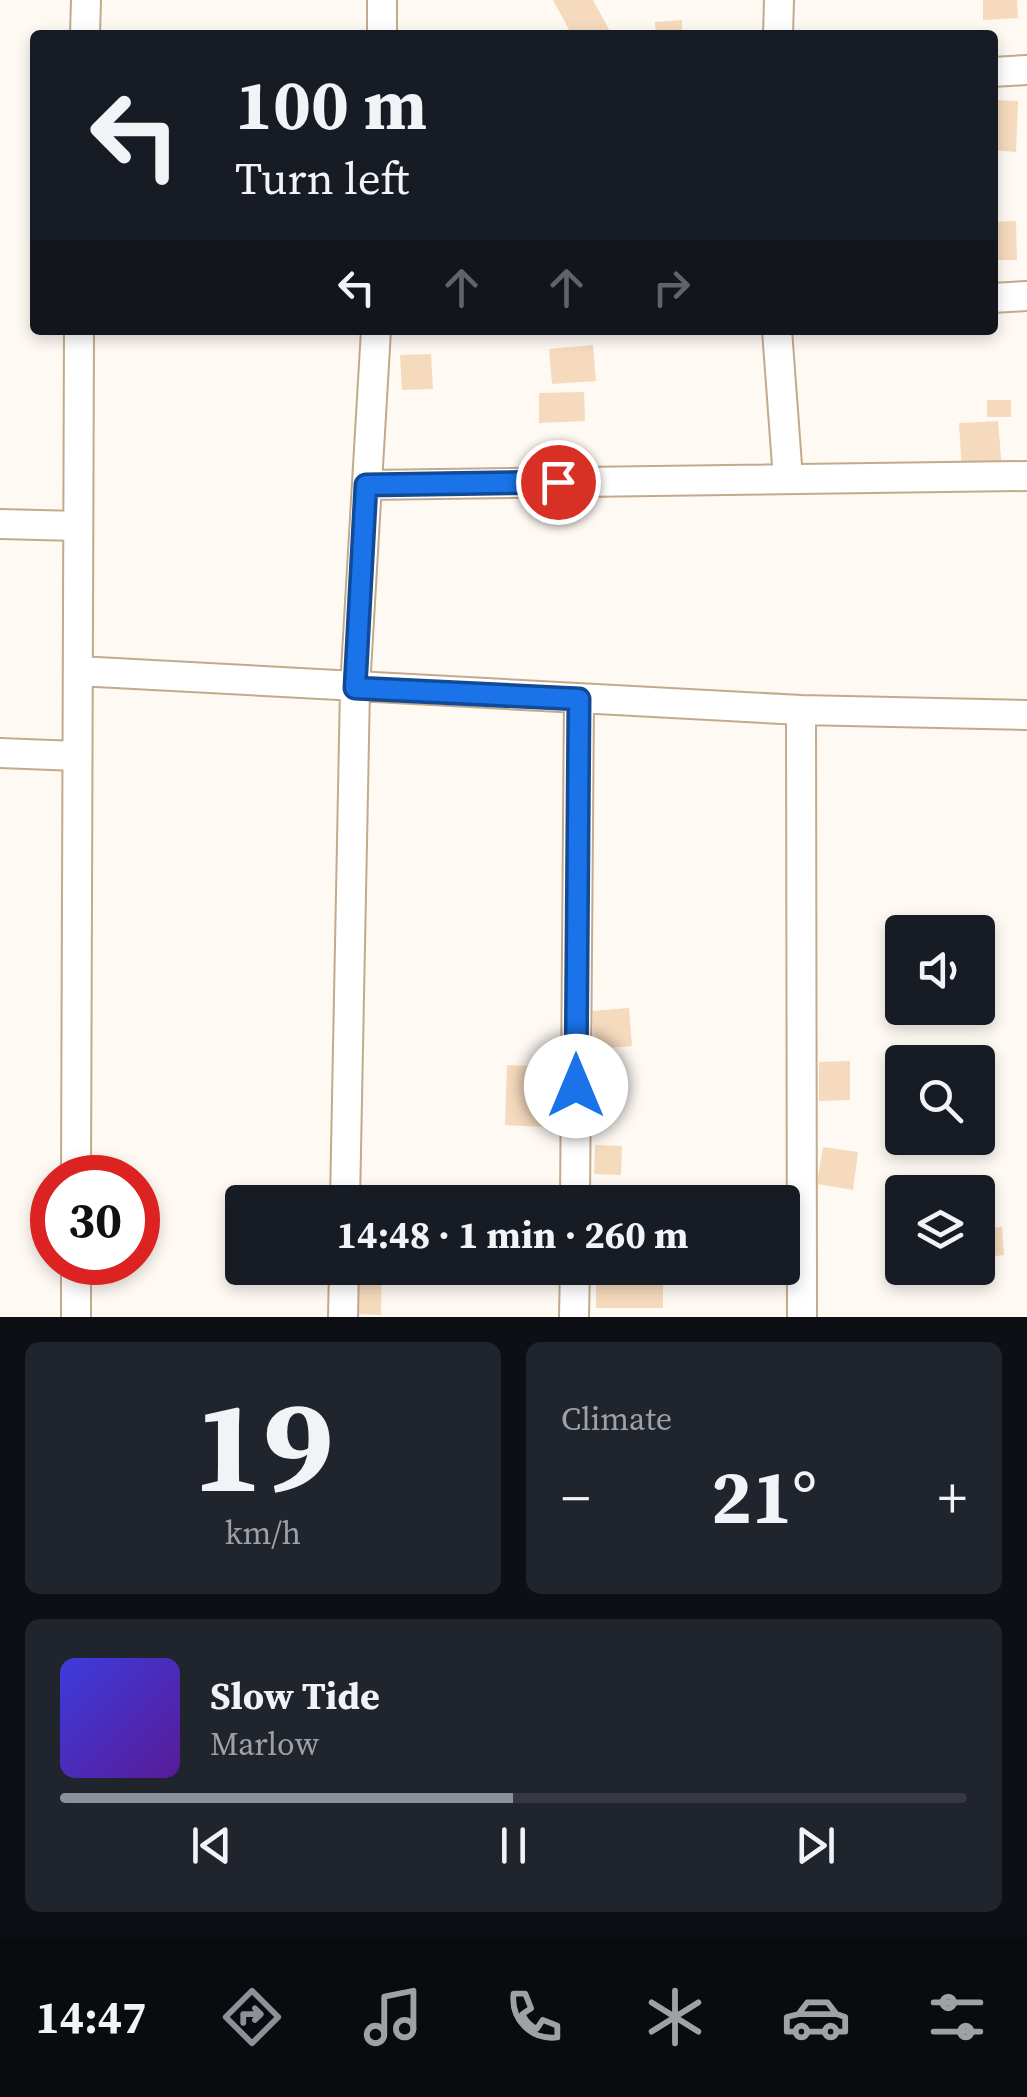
<!DOCTYPE html>
<meta charset="utf-8">
<style>
:root{--surface:#171b24;--page:#20242c;--text:#f1f3f6;--muted:#9ea1a6;--line:#363941;--accent:#8c9099}
body{margin:0;font-family:"Source Serif 4",serif;background:var(--page);color:var(--text);height:100vh;display:flex;flex-direction:column;font-size:38px;white-space:nowrap}
*{box-sizing:border-box;margin:0}
p{font-size:32px;color:var(--muted)}
.icon{flex:none;width:55px;height:55px;fill:none;stroke:currentColor;stroke-width:2;stroke-linecap:round;stroke-linejoin:round}
.map{position:relative;height:1317px;overflow:hidden}
.drawer{display:flex;flex-direction:column;gap:25px;padding:25px;background:#0d0f14;flex:1}
.drawer>*{flex:none}
.guide{position:absolute;left:30px;top:30px;width:968px;height:305px;border-radius:10px;box-shadow:0 5px 15px #0003;background:#171b24;color:var(--text);overflow:hidden}
.controls{position:absolute;left:885px;top:915px;display:grid;gap:20px}
.controls a{display:grid;place-items:center;width:110px;height:110px;border-radius:10px;background:var(--surface);box-shadow:0 5px 15px #0003;font-size:50px}
.speed{position:absolute;left:30px;top:1155px;display:flex;gap:20px;font-size:50px;font-weight:700;text-align:center}
.speed>*{display:grid;place-content:center;width:130px;height:130px;border-radius:50%;background:var(--surface);box-shadow:0 5px 15px #0003;line-height:1}
.speed .limit{border:15px solid #d22;background:#fff;color:#111}
.pin{position:absolute;display:grid;place-items:center;width:85px;height:85px;color:#fff;margin:-42px;border:5px solid #fff;border-radius:50%;box-shadow:0 2px 10px #0007}
.me{position:absolute;width:110px;margin:-55px;rotate:0deg;stroke-linejoin:round;filter:drop-shadow(0 0 8px #0008)}
.turn{display:flex;align-items:center;gap:35px;height:210px;padding:0 40px;font-size:45px}
.turn .icon{width:130px;height:130px;stroke-width:2.5}
.turn b{display:block;font-size:70px;line-height:85px}
.lanes{display:flex;align-items:center;height:95px;padding:0 40px;background:#0003;justify-content:center;gap:50px;direction:ltr}
.lanes .off{opacity:.35}
.big{font-size:75px;font-weight:700;line-height:1.1}
.drawer .card{flex:1;display:flex;flex-direction:column;justify-content:center;gap:15px;min-width:0;padding:0 35px;border-radius:15px;background:var(--page)}
.drawer .dial{align-items:center;gap:0}
.dial b{font-size:130px;line-height:1}
.song{display:flex;align-items:center;gap:30px}
.cover{width:120px;height:120px;border-radius:15px;background:linear-gradient(135deg,hsl(240 70% 55%),hsl(270 70% 35%))}
.played{height:10px;border-radius:5px;background:linear-gradient(90deg,var(--accent) 50%,var(--line) 50%)}
.keys{display:flex;justify-content:space-around;direction:ltr}
.heat{display:flex;justify-content:space-between;align-items:center;font-size:55px;direction:ltr}
.drawer .tiles{flex:1;display:grid;gap:25px;grid-template-columns:1fr 1fr}
.card:last-child{grid-column:span 2}
.trip{position:absolute;left:225px;top:1185px;width:575px;height:100px;border-radius:10px;background:var(--surface);box-shadow:0 5px 15px #0003;font-weight:700;line-height:100px;text-align:center}
.dock{display:flex;height:160px;justify-content:space-around;align-items:center;background:#090b0e;color:var(--muted)}
.dock .icon{width:70px;height:70px}
.dock .active{color:var(--accent)}
.dock b{font-size:45px;color:var(--text)}
.map>svg:first-child{display:block}
.building{fill:#f5dabd}
.lines{fill:none;stroke-linecap:round;stroke-linejoin:round}
.minor-casing{stroke:#c3aa8d;stroke-width:32}
.minor{stroke:#fff;stroke-width:28}
.route-casing{stroke:#114b97;stroke-width:25}
.route{stroke:#1a73e8;stroke-width:18}
</style>
<div class="map">
<svg width="1027" height="1317" viewBox="0 0 1027 1317">
<rect width="100%" height="100%" fill="#fef9f3"/>
<path class="building" d="M553,0H593L612,35H572Z
M983,0H1017L1018,18L983,20Z
M682,20V31L656,33L655,22Z
M992,100L1018,101L1016,152L992,150Z
M1016,221L1017,260H992V222Z
M593,345L596,381L552,384L549,349Z
M431,354L433,389L402,390L400,355Z
M584,392L585,421L539,423V393Z
M987,400H1011V417H987Z
M998,421L1002,469L962,472L959,423Z
M629,1008L632,1046L595,1049L592,1011Z
M850,1061V1100L819,1101V1062Z
M507,1065L549,1067L546,1127L505,1125Z
M595,1145L622,1146L621,1175L594,1174Z
M823,1147L858,1152L853,1190L817,1184Z
M420,1190V1202H357V1191Z
M1002,1227L1004,1255L978,1258V1229Z
M355,1268H382L381,1315L353,1314Z
M596,1274H663V1308H596Z"/>
<g class="lines">
<g class="minor-casing">
<path id="minor" d="M85,35L86,0
M382,35V0
M778,35L779,0
M992,72L1027,70
M992,298L1027,296
M777,330L788,479
M367,485L1027,476
M0,524L78,526
M78,671L801,710L1027,715
M801,710L802,1317
M0,753L77,756
M76,1178L79,330
M345,1202L355,688L376,330
M575,1202L579,699
M76,1317V1262
M343,1317L344,1268
M574,1317L575,1268"/>
</g>
<use href="#minor" class="minor"/>
</g>
<g class="lines">
<g class="route-casing">
<path id="route" d="M558,482L366,485L355,688L579,699L576,1086"/>
</g>
<use href="#route" class="route"/>
</g>
</svg>
<div class="controls">
<a><svg class="icon" aria-label="sound" viewBox="0 0 24 24"><path d="M4 9h4l5-4v14l-5-4H4zM17 9q2 3 0 6"/></svg></a>
<a><svg class="icon" aria-label="search" viewBox="0 0 24 24"><circle cx="10" cy="10" r="6"/><path d="M15 15l6 6"/></svg></a>
<a><svg class="icon" aria-label="layers" viewBox="0 0 24 24"><path d="M12 4l9 5-9 5-9-5zM3 14l9 5 9-5"/></svg></a>
</div>
<div class="speed"><div class="limit">30</div></div>
<div class="pin" style="left:558px;top:482px;background:#d93025"><svg class="icon" aria-label="arrive" viewBox="0 0 24 24"><path d="M6 21V4h12l-3 4 3 4H6"/></svg></div>
<svg class="me" style="left:576px;top:1086px" viewBox="-20 -20 40 40"><circle r="19" fill="#fff"/><path d="M0-13L10 11 0 6-10 11z" fill="#1a73e8"/></svg>
<div class="trip">14:48 · 1 min · 260 m</div>
<div class="guide">
<div class="turn"><svg class="icon" aria-label="left" viewBox="0 0 24 24"><path d="M17 20v-9H6M10 6l-5 5 5 5"/></svg><div><b>100 m</b>Turn left</div></div>
<div class="lanes"><svg class="icon" aria-label="left" viewBox="0 0 24 24"><path d="M17 20v-9H6M10 6l-5 5 5 5"/></svg><svg class="icon off" aria-label="ahead" viewBox="0 0 24 24"><path d="M12 20V5M6 11l6-6 6 6"/></svg><svg class="icon off" aria-label="ahead" viewBox="0 0 24 24"><path d="M12 20V5M6 11l6-6 6 6"/></svg><svg class="icon off" aria-label="right" viewBox="0 0 24 24"><path d="M7 20v-9h11M14 6l5 5-5 5"/></svg></div>
</div>
</div>
<section class="drawer">
<div class="tiles">
<div class="card dial"><b>19</b><p>km/h</p></div>
<div class="card"><p>Climate</p>
<div class="heat"><a>−</a><b class="big">21°</b><a>+</a></div>
</div>
<div class="card">
<div class="song"><i class="cover"></i><div><b>Slow Tide</b><p>Marlow</p></div></div>
<div class="played"></div>
<div class="keys"><svg class="icon" aria-label="previous" viewBox="0 0 24 24"><path d="M18 5L8 12l10 7zM5 5v14"/></svg><svg class="icon" aria-label="pause" viewBox="0 0 24 24"><path d="M8 5v14M16 5v14"/></svg><svg class="icon" aria-label="next" viewBox="0 0 24 24"><path d="M6 5l10 7-10 7zM19 5v14"/></svg></div>
</div>
</div>
</section>
<nav class="dock">
<b>14:47</b>
<svg class="icon active" aria-label="directions" viewBox="0 0 24 24"><path d="M12 3l9 9-9 9-9-9zM9 14v-3h6M13 9l2 2-2 2"/></svg>
<svg class="icon" aria-label="music" viewBox="0 0 24 24"><path d="M9 18V5l10-2v13"/><circle cx="6" cy="18" r="3"/><circle cx="16" cy="16" r="3"/></svg>
<svg class="icon" aria-label="phone" viewBox="0 0 24 24"><path d="M5 4h4l2 5-3 2q2 4 5 5l2-3 5 2v4C11 20 4 13 5 4z"/></svg>
<svg class="icon" aria-label="climate" viewBox="0 0 24 24"><path d="M12 3v18M4 7l16 10M4 17L20 7"/></svg>
<svg class="icon" aria-label="car" viewBox="0 0 24 24"><path d="M5 17H2v-5l4-1 3-4h7l3 4 3 1v5h-3M9 17h6M6 11h13"/><circle cx="7" cy="17" r="2"/><circle cx="17" cy="17" r="2"/></svg>
<svg class="icon" aria-label="filters" viewBox="0 0 24 24"><path d="M4 7h16M4 17h16"/><circle cx="9" cy="7" r="2"/><circle cx="15" cy="17" r="2"/></svg>
</nav>
